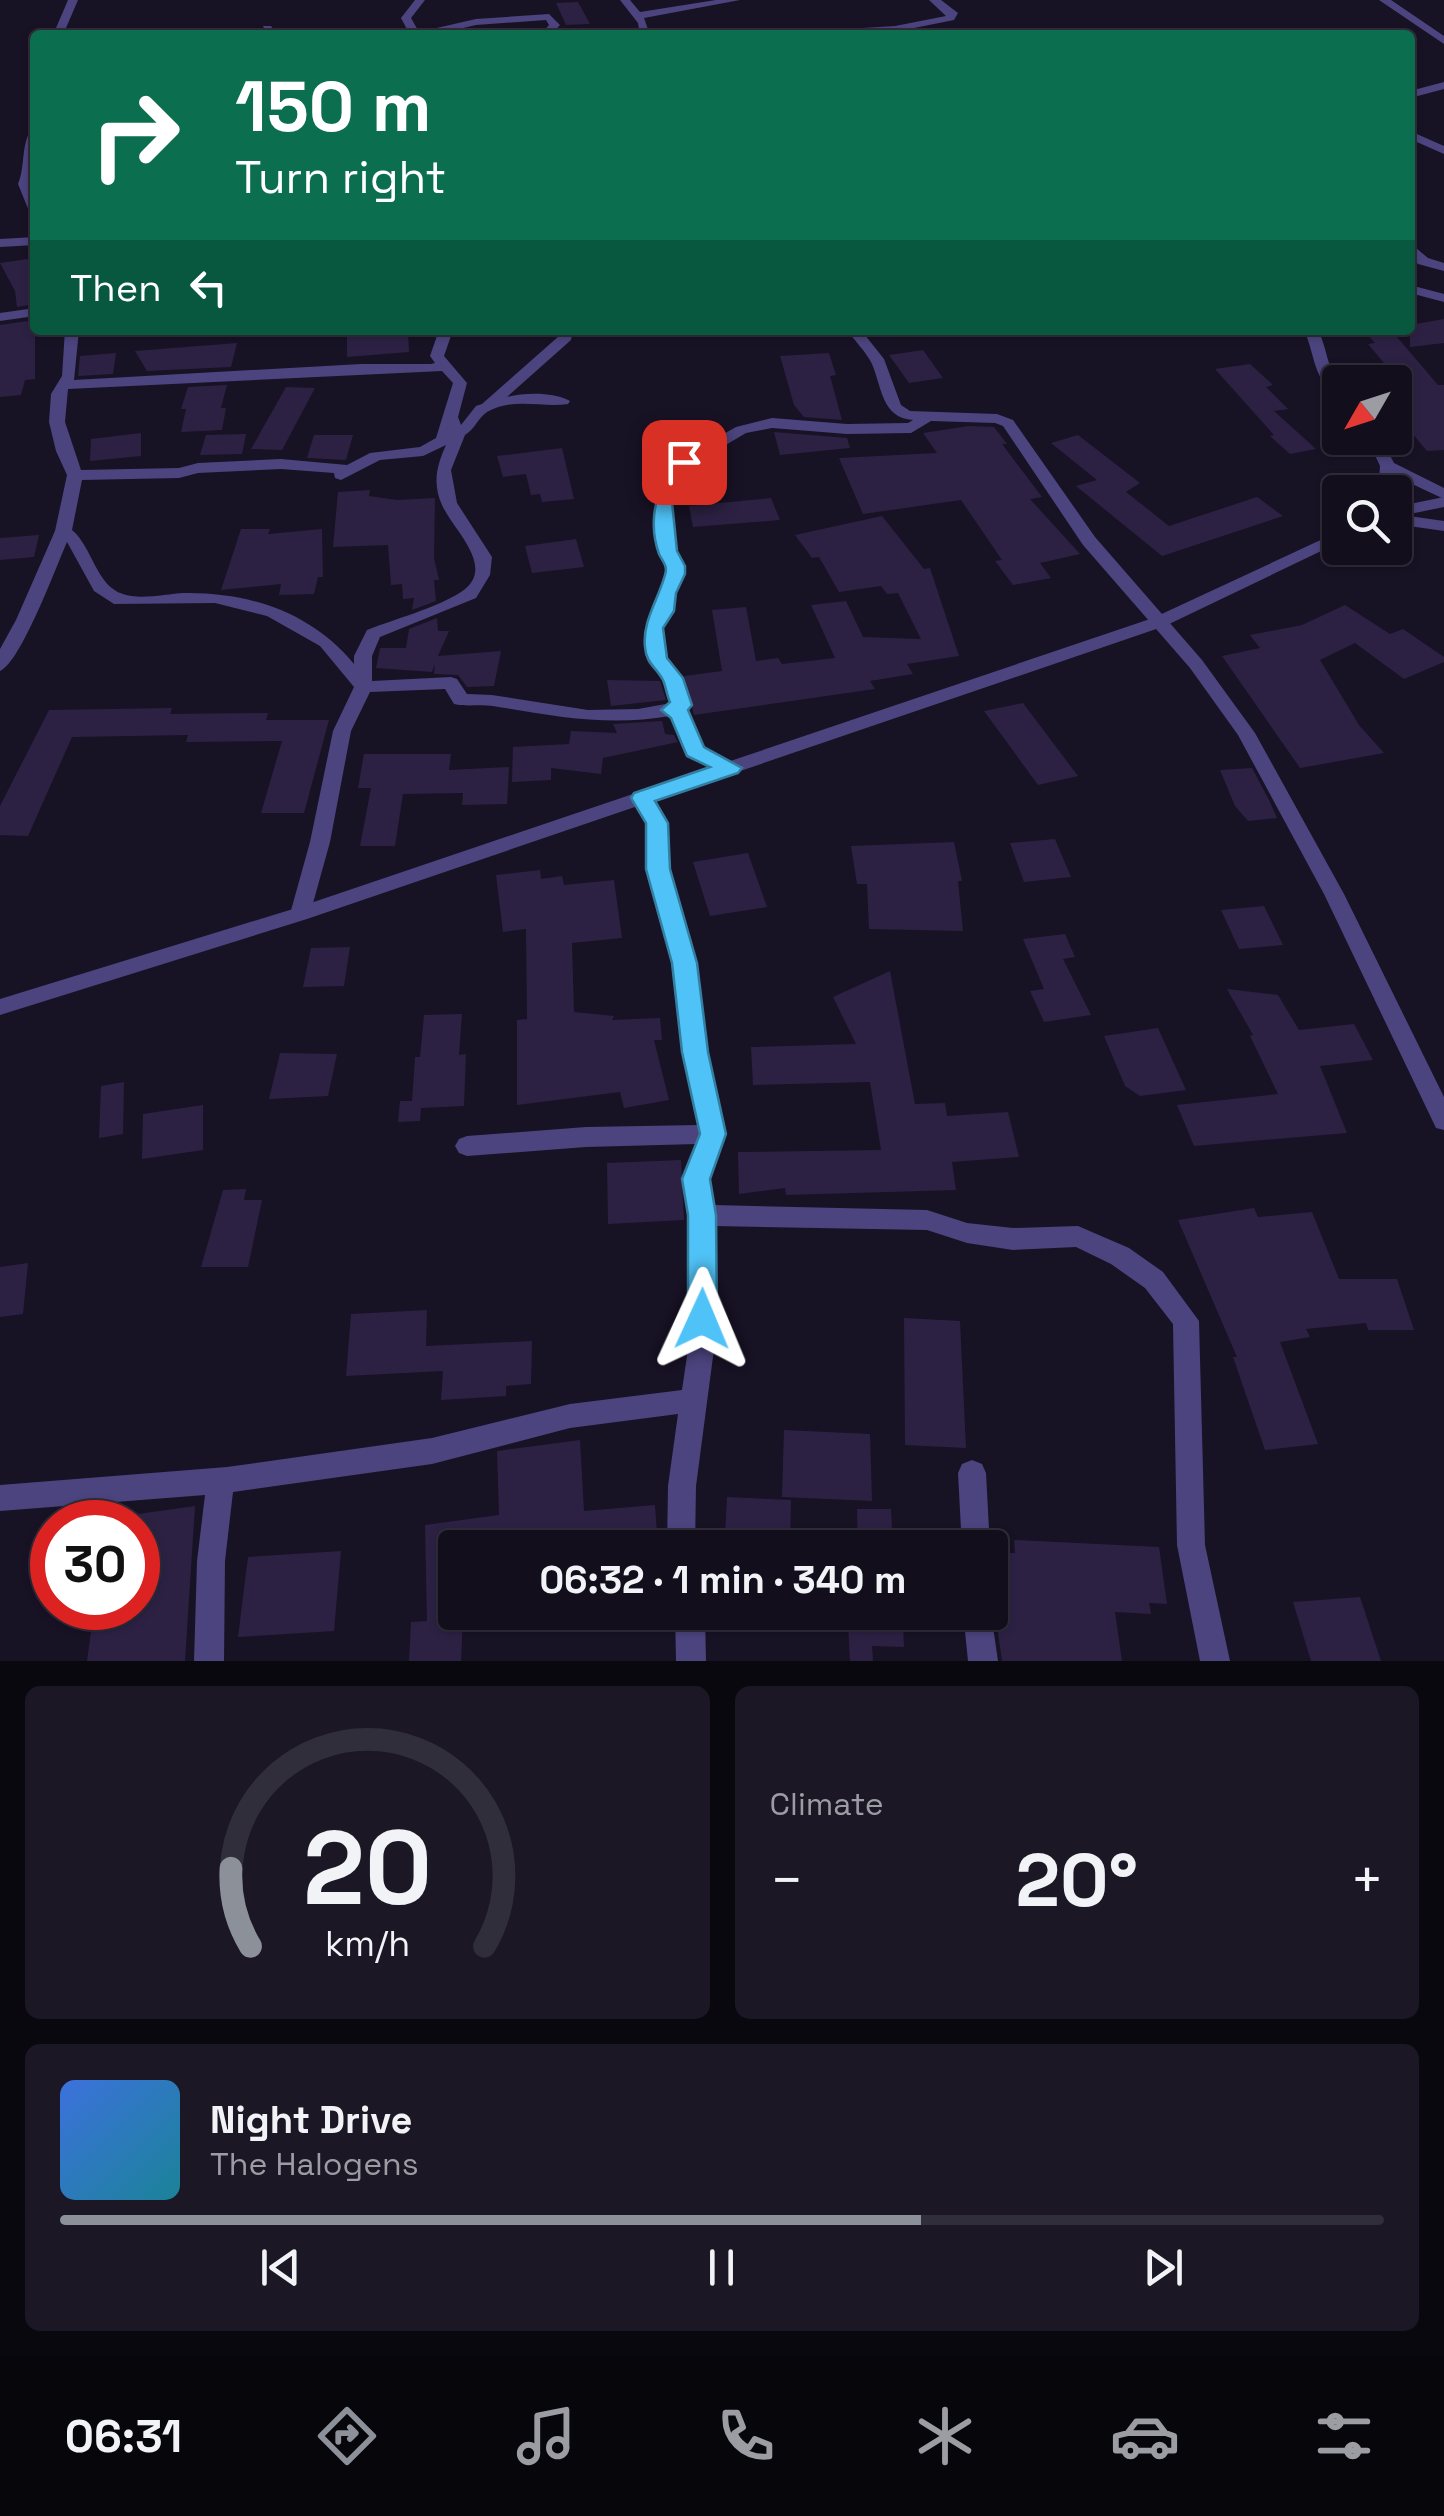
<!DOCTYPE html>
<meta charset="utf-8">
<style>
:root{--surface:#120e1c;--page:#1b1725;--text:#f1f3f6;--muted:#9c9ca3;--line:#312e3b;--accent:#8c9099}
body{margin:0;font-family:"Space Grotesk",sans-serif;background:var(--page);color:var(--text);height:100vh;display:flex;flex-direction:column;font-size:38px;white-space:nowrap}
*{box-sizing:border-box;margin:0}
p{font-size:32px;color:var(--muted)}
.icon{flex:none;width:55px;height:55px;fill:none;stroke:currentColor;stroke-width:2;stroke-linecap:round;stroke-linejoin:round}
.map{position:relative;height:1661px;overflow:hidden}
.sheet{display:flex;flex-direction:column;gap:25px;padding:25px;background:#0a080f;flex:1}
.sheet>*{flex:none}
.top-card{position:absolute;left:30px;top:30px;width:1385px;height:305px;border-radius:10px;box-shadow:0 2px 8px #0004,0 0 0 2px var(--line);background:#0b6e4f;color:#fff;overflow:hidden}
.needle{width:65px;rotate:231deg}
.tools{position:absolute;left:1322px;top:365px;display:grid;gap:20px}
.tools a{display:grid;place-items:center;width:90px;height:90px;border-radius:10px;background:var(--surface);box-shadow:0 2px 8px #0004,0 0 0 2px var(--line);font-size:50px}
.speed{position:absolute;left:30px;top:1500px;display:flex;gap:20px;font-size:50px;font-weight:700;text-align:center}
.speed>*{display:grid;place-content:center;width:130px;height:130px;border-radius:50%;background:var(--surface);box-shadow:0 2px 8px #0004,0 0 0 2px var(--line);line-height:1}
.speed .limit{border:15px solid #d22;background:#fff;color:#111}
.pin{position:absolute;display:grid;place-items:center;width:85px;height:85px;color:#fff;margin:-42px;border-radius:20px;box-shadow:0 5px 15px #0006}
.me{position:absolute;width:110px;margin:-55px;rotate:1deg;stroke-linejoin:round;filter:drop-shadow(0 0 8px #0008)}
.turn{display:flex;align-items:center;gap:35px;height:210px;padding:0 40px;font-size:45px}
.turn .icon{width:130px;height:130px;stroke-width:2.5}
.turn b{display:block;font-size:70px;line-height:85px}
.then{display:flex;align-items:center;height:95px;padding:0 40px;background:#0003;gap:20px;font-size:38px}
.big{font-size:75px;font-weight:800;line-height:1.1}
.sheet .card{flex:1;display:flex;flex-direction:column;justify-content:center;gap:15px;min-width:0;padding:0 35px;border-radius:15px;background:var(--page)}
.sheet .dial{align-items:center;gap:0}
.dial svg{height:260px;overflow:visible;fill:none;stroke:var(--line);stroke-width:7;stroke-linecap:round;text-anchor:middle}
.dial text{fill:var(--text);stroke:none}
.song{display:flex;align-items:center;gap:30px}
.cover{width:120px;height:120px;border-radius:15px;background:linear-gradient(135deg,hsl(220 70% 55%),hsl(190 70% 35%))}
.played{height:10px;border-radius:5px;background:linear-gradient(90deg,var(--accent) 65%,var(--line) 65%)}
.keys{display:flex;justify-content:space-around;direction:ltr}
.heat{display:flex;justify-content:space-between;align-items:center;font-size:55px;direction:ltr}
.sheet .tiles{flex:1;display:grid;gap:25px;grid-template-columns:1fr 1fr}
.card:last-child{grid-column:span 2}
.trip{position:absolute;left:438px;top:1530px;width:570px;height:100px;border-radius:10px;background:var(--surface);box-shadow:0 2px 8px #0004,0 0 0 2px var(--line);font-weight:800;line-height:100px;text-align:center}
.menu{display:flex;height:160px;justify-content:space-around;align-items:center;background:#07060b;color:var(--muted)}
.menu .icon{width:70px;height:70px}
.menu .active{color:var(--accent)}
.menu b{font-size:45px;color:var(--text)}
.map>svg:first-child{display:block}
.building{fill:#2c2143}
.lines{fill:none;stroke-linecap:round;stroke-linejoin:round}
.minor{fill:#4c447e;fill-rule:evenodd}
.tertiary{fill:#4c447e;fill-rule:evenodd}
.route{fill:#4fc3f7;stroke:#337fa1;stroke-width:2.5}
</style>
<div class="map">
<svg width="1444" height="1661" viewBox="0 0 1444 1661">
<rect width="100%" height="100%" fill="#181225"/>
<path class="building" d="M578,2L590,24L566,25L556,3Z
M35,258V304L17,307L15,291L0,263Z
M1444,319V343L1410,347V325Z
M35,320V379L25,380L21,395L0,397V325Z
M1363,330H1391L1438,385H1444V450L1427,451L1395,413V376L1368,344L1375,343Z
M408,332L409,352L347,357V336Z
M237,343L231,367L147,371L135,351Z
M923,350L943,378L909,383L889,355Z
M116,353L113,374L78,376L80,356Z
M829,353L836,375L830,376L842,420L804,417L794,405L780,356Z
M1250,364L1273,385L1266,387L1288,409L1274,411L1316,449L1290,454L1270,436L1274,435L1215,369Z
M227,385L221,408H226L222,430L181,432L186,409H181L188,387Z
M286,387L315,388L282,450L251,449Z
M969,426L994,427L1007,444H1002L1042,497L1030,499L1080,554L1040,563L1051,578L1013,585L995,561L1002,560L961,500L863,514L839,458L937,453L923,433Z
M774,432L847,438L850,448L780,455Z
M141,433V456L90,461L91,439Z
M246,434L242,454L200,455L206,435Z
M314,435H353L346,460L307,458Z
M1078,435L1140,483L1126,492L1169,526L1257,497L1283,516L1162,556L1076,486L1097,480L1051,443Z
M562,448L574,499L542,502L540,494L531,495L526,474L503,477L497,456Z
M370,490L369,496L397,500L435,498L434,558L439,580H434L436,601L412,610L414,598L403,599L402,584L391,585L388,545L333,547L338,492Z
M771,498L780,520L693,527L689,506Z
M882,516L924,569L930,568L959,656L907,664L913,674L870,681L875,689L694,715L684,676L722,671L712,610L746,607L756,661L778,658L782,664L835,658L811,605L846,601L863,637L921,639L898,593L887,594L881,586L839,592L819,557L812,558L795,535Z
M241,529H270L268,534L322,529L323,577H318L314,594L279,595L281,584L221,590Z
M39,535L34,557L0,560V538Z
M576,539L584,567L532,573L525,546Z
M1345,605L1390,634L1403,629L1444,657V662L1404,679L1355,643L1320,660L1359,725L1384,753L1300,768L1222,656L1260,648L1250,635L1302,625Z
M437,618L438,631H449L438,656L501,651L494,686L467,687L458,675L434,674L435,664L432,672L376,668L380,648H406L409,629Z
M607,680L660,681L666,700L611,706Z
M1023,703L1078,776L1038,785L984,711Z
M172,708L170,714L268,713L266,720H329L304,813H261L282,741L186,742L188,735L72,737L28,836L0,835V806L49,710Z
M662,721L665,734L674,735L678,742L603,758L601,774L551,768V780L512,782L513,747L569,744L571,731L617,733L613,724Z
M364,754H451L449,770L509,767L507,804L462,805L463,793L403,794L395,846H360L371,788H358Z
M1252,768L1269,800L1277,818L1248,821L1235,806L1220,770Z
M1055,839L1071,877L1024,882L1010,843Z
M954,842L962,881H958L963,931L869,929L867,884H857L851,846Z
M748,853L767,907L710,916L693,862Z
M540,870L541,879L562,876L564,885L614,880L622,938L572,943L574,1012L614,1016L612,1020L660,1018L662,1040H654L669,1100L624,1108L620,1092L517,1105V1020L527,1019L526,929L503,932L496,875Z
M1264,906L1283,945L1239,949L1221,910Z
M1065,934L1075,957L1063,959L1091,1015L1044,1022L1030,991L1044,989L1023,939Z
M350,947L344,986L303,987L311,948Z
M890,971L915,1104L945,1103L947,1116L1008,1112L1019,1157L952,1162L956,1190L786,1195L785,1188L739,1194L738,1152L881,1150L870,1082L753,1085L751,1047L856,1044L833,997Z
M1227,989L1278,995L1299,1030L1354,1024L1373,1060L1320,1066L1347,1133L1194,1146L1177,1105L1278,1094L1250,1036L1253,1035Z
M462,1014L459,1055L466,1054L464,1106L421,1108L420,1121L398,1122L400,1101H412L415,1057H420L424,1015Z
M1158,1028L1186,1090L1140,1096L1125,1086L1104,1036Z
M280,1053L337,1054L328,1096L269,1099Z
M124,1082L123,1134L99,1138L101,1086Z
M203,1105V1150L142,1159L143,1114Z
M681,1160L684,1220L608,1224L607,1163Z
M246,1189L244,1200H262L248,1267H201L223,1190Z
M1254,1208L1258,1217L1312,1212L1339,1279H1397L1414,1330H1368L1366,1323L1306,1329L1310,1337L1280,1342L1318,1444L1265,1450L1233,1357H1237L1178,1220Z
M28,1263L23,1314L0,1317V1267Z
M427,1310L426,1346L532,1341L531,1384L506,1386V1396L441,1400L443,1371L346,1376L351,1314Z
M904,1318L960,1321L966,1448L905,1445Z
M784,1430L870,1434L872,1501L782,1497Z
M580,1440L584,1511L655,1505L658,1548H455V1619H463L461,1661H409L411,1622L427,1621L425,1525L499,1515L497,1451Z
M727,1497L791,1500L790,1548H754L750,1538L725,1537Z
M195,1506L185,1661H87L94,1608H138V1514Z
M857,1509H891L893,1548H858Z
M1014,1540L1159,1547L1167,1604L1149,1603L1151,1614L1115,1612L1122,1661H1002L994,1605L990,1602V1553H1015Z
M341,1551L334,1631L238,1637L248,1557Z
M1360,1597L1381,1661H1311L1293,1602Z
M848,1624H903L904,1647L872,1646L873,1661H850Z"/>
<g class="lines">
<path class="minor" d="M68,0H78L63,35H53Z
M415,0H425L411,18L419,32L476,19L549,14L560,25L551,35H540L549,25L546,20L476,25L433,35H410L401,18Z
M620,0H630L640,12L716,0H740L644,18L650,35H640L638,23Z
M929,0H941L958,13L954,20L904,30L908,35L893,32L792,35L797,32L895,26L946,16Z
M1379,0H1391L1444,36V44Z
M263,26H271L277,35H267Z
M1444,82V89L1410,98V91Z
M35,126V171L30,184L35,196V215L29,211L18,184C26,166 20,138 35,126Z
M1410,131L1444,146V154L1410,139Z
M35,237V245L0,247V239Z
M1410,243L1428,258L1444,263V271L1418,264L1410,255Z
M1410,285L1444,294V302L1410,293Z
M35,308V316L0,321V313Z
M65,330H79L74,380L361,364H431L435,363L430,356L439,330H453L444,356L467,383L458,417L461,425L476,406L482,404L559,336V330H573L571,340L507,397C525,392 555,392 570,401L568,404C542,408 512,397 487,412C478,418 475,429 465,435L451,470L457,503L492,557L490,575L476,598L380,637L372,656V681L451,677L457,679L467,694L492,695L588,710L638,709L671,703C669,695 667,686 663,679C659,672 650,668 647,660C636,630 663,595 668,566L659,551L655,502L678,460L736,427L772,418L847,424L908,423L913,420C882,418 882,388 872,364C866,352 855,341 847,330H861L884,359L901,405L910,411L997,414L1013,420L1095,537L1202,660L1255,733L1344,894L1444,1097V1130L1436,1128L1324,894L1238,735L1190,668L1083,545L1003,426L995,423L931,421L911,433L847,434L772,428L746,433L690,466L671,502L675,551L684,566L675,593L673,611L662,628L665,659L681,678L690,705L687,709L703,747L738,764L741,768L738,772H724L688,755L670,716C608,727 554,716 493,706C480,704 467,707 454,704L445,689L370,692L351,731L330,842L310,914L307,919H293L290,914L310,842L333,731L354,687L320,646L267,616L215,603L114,604L94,591L67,542C56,567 21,662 0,671V649L16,620L55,531L67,475L56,451L49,422L51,394L62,376ZM442,371L453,383L436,438L420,447L370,453L347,465L281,459L198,463L179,468L81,470L65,422L68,389ZM446,445C437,465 432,483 442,505C453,530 498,568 461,592C436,608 395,619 367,630L354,656V664C312,613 250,592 184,593C167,594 139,600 123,594C96,586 92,546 72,530L82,480L179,478L198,473L281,469L334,473L335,478L341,480L380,460L423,456Z
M1304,330H1318C1328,350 1326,367 1340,382V395C1312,381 1316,356 1304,330Z
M1367,438H1381L1394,463L1444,488V499L1395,476L1394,492H1378L1380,466Z
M1395,514L1444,521V531L1395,524Z
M642,791L649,793L667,823L668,869L696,963L706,1052L725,1134L708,1179L713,1205L927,1210L967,1223L1013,1228L1078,1226L1129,1248L1163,1272L1199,1321L1205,1545L1230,1661H1200L1177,1545L1173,1324L1145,1288L1111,1264L1076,1247L1013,1250L967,1243L927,1230L714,1226V1349L696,1486L695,1548H667L668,1486L678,1414L570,1428L432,1464L233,1492L225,1561L224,1661H194L197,1561L205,1495L0,1511V1485L227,1467L432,1438L570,1404L682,1390L688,1349L690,1215L684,1179L697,1144L586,1147L467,1156L459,1153L455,1146L459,1139L467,1136L586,1127L699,1125L684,1052L674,963L648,869L647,823L632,798Z
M972,1460L982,1464L986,1473L990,1548V1549L962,1548L958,1473L962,1464Z
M990,1606L998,1661H968L963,1612H990Z
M675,1612H705L706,1661H676Z"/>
<path class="tertiary" d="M1444,497V507L1395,517V507Z
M1340,531V542L1165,626L307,919L0,1015V999L293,909L1153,618Z"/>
</g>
<path class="route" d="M684,457L693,462L672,502L677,551L685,566V574L676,593L674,611L663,628L667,658L683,678L692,705L688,710L704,747L742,768L738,773L655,801L668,823L670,869L697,963L708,1052L726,1134L710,1179L716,1215L717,1319L713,1328L702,1332L692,1328L688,1319V1215L682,1179L700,1134L682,1052L672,963L646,869V823L631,798L634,793L710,767L687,756L671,718L661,710L670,702C667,696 666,687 663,680C656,667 646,663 645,647C642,622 658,600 665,575C668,566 663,562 659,554C650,529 653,502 665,480C671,470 674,461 684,457Z"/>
</svg>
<div class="tools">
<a><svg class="needle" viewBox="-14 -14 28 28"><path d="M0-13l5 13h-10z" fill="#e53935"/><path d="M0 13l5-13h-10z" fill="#9c9ca3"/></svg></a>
<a><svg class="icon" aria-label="search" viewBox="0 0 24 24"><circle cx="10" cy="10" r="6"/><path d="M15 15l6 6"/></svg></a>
</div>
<div class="speed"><div class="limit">30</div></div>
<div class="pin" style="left:684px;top:462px;background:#d93025"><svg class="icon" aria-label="arrive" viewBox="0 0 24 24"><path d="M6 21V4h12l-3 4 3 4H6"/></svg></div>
<svg class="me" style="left:702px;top:1319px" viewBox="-20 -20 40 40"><path d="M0-17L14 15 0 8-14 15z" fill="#4fc3f7" stroke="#fff" stroke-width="4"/></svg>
<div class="trip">06:32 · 1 min · 340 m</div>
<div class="top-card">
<div class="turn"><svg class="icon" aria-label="right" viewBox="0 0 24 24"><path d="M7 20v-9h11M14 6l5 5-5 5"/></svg><div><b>150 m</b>Turn right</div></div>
<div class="then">Then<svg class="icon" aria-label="left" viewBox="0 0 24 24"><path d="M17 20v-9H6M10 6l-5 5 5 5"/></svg></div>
</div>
</div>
<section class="sheet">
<div class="tiles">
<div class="card dial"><svg viewBox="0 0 100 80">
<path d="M14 69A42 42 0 1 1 86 69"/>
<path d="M14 69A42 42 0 0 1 8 45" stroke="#8c9099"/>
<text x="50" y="56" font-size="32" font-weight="700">20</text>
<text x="50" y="72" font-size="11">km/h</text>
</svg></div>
<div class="card"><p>Climate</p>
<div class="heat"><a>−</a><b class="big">20°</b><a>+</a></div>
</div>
<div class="card">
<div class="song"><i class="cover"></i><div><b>Night Drive</b><p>The Halogens</p></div></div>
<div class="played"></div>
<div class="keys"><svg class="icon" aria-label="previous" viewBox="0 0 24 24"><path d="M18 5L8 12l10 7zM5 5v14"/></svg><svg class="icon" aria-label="pause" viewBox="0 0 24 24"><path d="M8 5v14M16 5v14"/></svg><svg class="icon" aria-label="next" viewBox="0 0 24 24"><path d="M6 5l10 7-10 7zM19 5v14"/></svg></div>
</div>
</div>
</section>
<nav class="menu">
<b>06:31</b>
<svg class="icon active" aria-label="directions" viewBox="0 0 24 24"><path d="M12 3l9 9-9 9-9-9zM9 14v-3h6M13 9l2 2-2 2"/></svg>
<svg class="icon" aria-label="music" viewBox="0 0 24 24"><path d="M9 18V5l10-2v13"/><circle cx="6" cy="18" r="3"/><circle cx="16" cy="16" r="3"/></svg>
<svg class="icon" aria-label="phone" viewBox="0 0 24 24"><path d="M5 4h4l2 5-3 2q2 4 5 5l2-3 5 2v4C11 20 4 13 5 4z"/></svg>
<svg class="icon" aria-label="climate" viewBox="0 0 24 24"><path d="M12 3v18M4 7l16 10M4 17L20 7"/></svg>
<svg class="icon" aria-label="car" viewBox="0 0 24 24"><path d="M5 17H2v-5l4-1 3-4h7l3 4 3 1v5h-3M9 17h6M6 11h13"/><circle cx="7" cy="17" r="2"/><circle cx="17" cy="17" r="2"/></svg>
<svg class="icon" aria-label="filters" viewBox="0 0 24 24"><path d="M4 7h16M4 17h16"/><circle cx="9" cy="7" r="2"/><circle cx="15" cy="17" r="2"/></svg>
</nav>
